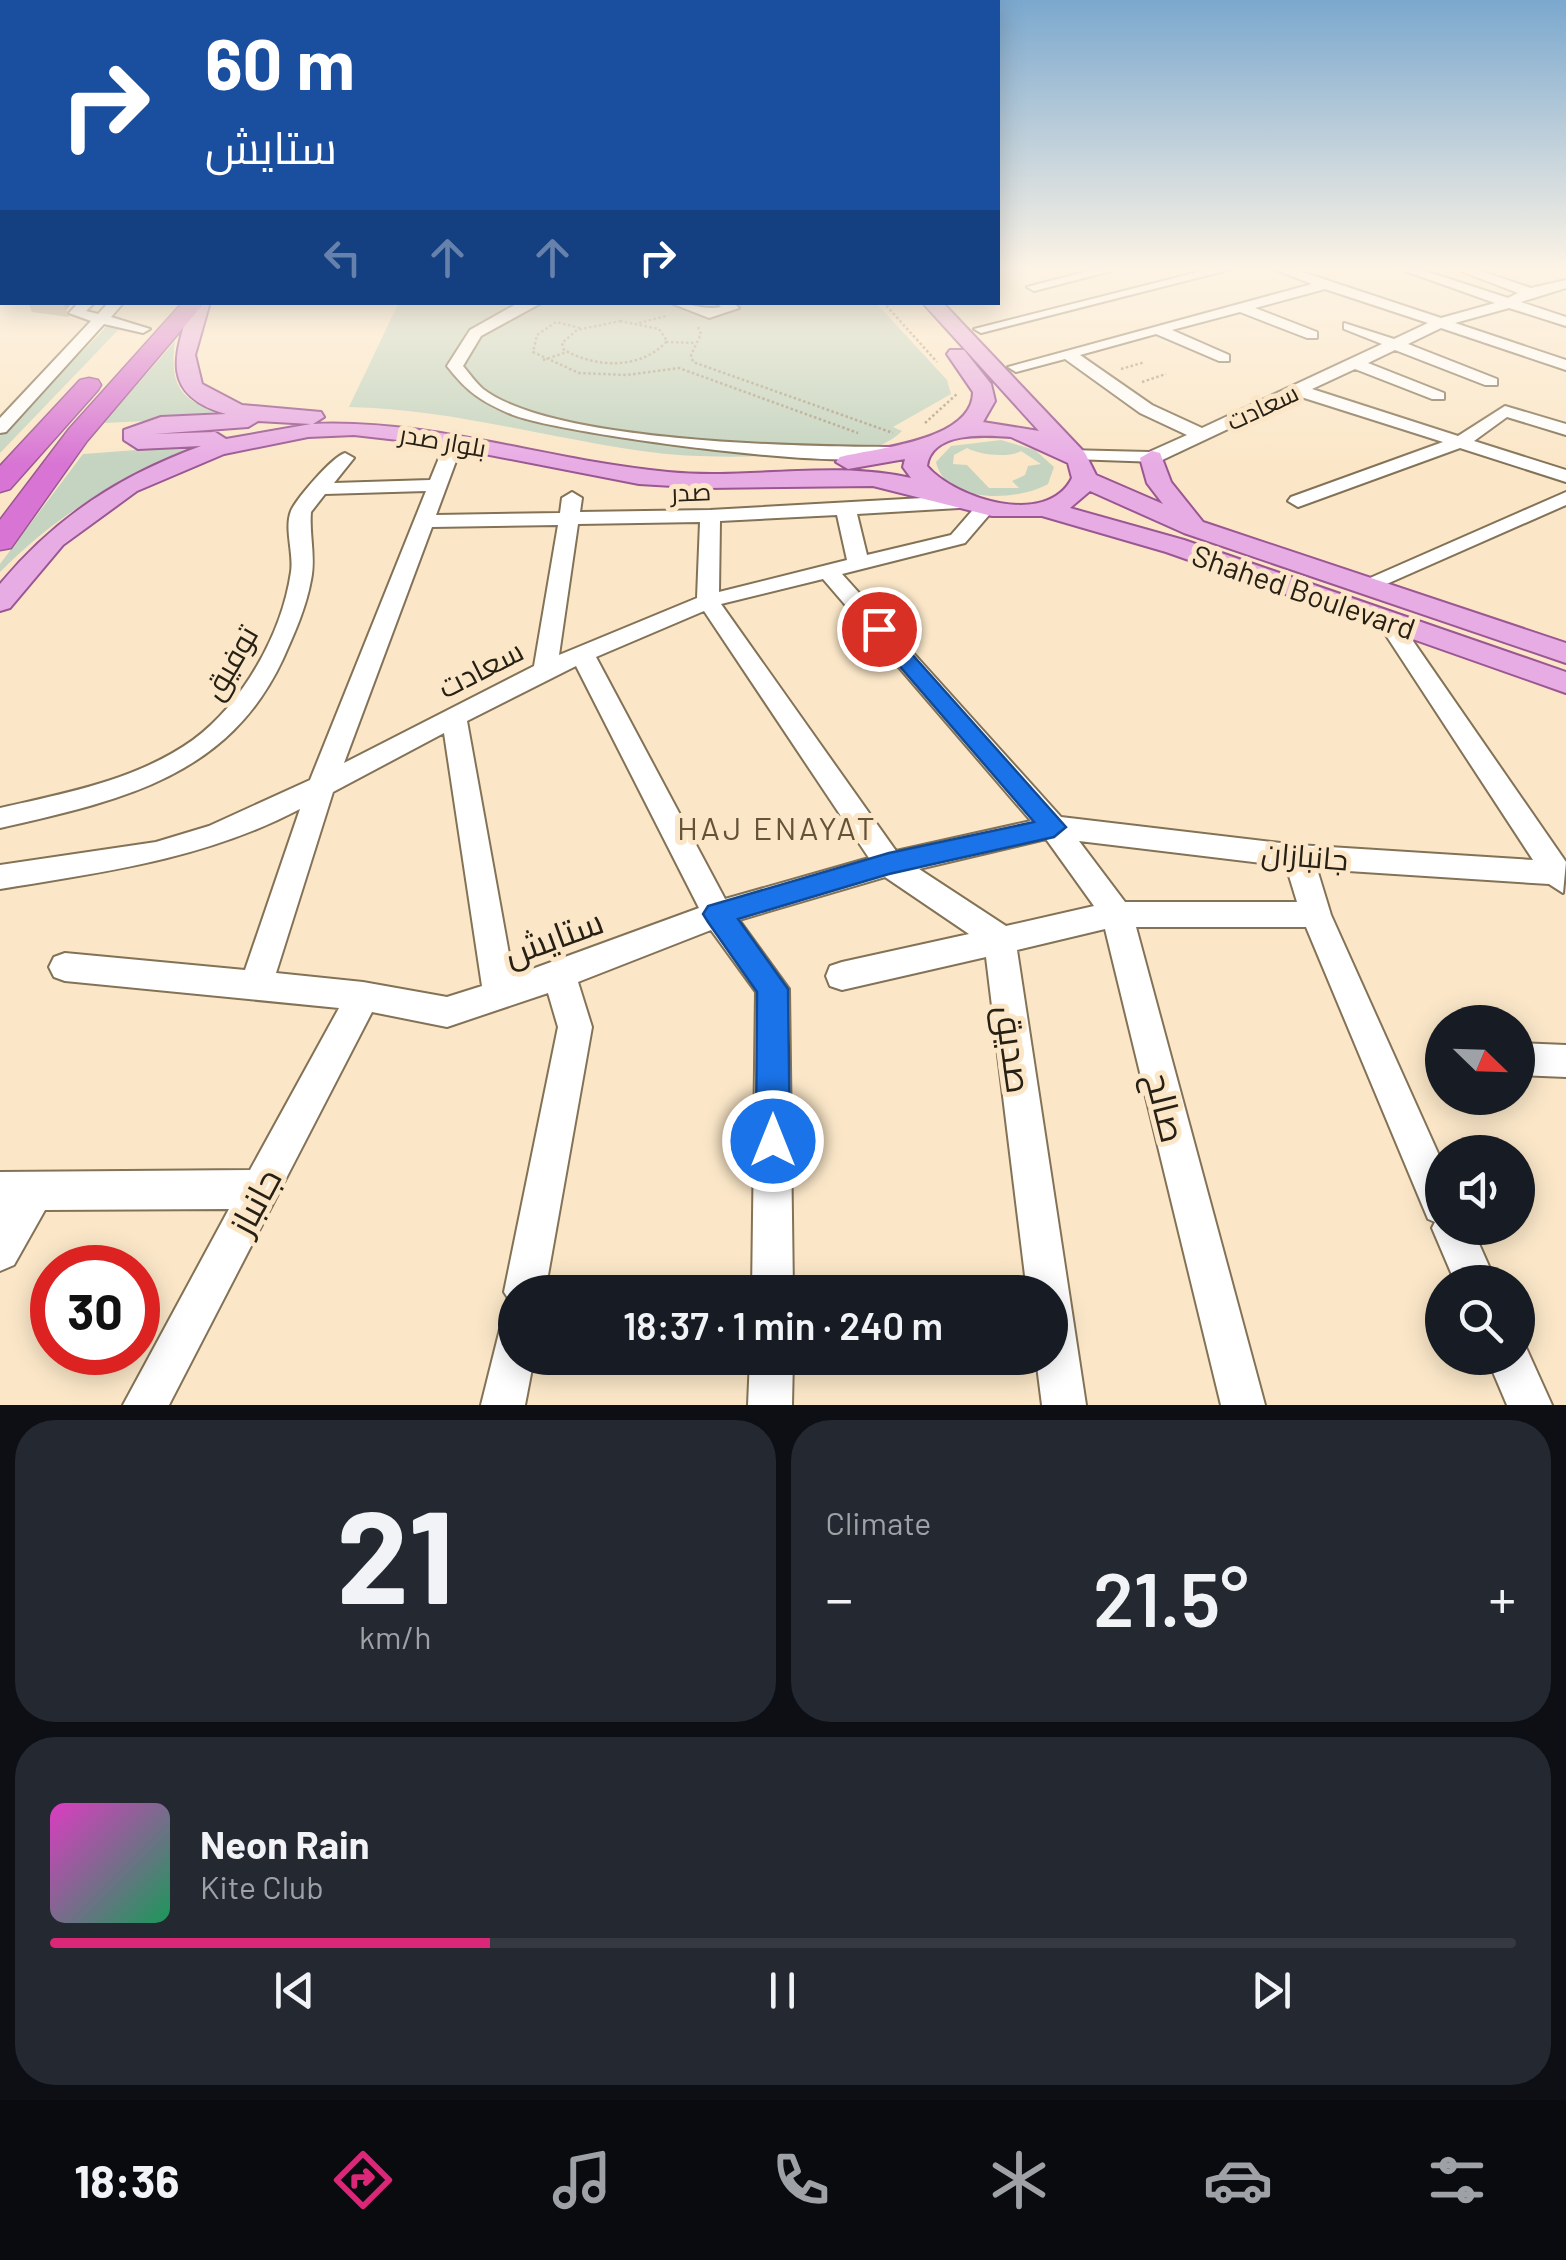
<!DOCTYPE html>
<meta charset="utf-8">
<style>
:root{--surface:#171b24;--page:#242831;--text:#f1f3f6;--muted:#9ea1a6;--line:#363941;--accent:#db2777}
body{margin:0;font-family:Barlow,Cairo,sans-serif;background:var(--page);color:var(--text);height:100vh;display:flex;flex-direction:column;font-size:38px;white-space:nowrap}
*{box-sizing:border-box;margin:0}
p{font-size:32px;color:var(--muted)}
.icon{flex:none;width:55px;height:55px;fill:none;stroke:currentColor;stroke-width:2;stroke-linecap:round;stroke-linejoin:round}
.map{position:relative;height:1405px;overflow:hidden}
.side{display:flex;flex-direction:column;gap:15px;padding:15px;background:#0d0f14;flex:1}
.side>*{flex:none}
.hud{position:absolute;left:0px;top:0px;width:1000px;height:305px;box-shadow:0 5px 25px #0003;background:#1a4fa0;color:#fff;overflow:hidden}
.needle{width:65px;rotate:113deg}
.fabs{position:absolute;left:1425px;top:1005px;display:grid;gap:20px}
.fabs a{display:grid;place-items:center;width:110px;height:110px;border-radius:50%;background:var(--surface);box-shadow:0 5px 25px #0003;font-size:50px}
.speed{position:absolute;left:30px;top:1245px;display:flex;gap:20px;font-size:50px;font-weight:700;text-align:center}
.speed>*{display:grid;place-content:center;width:130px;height:130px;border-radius:50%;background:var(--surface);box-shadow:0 5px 25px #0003;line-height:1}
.speed .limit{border:15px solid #d22;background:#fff;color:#111}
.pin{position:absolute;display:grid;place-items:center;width:85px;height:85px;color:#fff;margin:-42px;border:5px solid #fff;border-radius:50%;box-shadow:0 2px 10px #0007}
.me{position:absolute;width:110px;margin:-55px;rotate:0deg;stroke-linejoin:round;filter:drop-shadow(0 0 8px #0008)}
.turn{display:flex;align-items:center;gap:35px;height:210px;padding:0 40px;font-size:45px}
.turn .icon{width:130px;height:130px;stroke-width:2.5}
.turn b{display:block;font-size:70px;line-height:85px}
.lanes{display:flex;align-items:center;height:95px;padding:0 40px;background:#0003;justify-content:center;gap:50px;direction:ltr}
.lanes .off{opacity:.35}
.big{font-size:75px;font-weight:600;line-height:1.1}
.side .tile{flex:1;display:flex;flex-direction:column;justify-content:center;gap:15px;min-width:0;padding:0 35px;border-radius:40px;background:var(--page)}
.side .dial{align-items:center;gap:0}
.dial b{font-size:130px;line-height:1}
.song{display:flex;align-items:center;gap:30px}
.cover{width:120px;height:120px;border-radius:15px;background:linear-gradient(135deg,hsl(310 70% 55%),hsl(150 70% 35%))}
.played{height:10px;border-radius:5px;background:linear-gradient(90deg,var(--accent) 30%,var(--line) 30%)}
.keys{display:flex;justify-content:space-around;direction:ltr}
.heat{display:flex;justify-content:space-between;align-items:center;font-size:55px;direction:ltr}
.side .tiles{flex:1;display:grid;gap:15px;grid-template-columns:1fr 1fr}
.tile:last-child{grid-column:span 2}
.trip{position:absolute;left:498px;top:1275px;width:570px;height:100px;border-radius:50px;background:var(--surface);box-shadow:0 5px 25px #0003;font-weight:600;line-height:100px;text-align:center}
.dock{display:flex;height:160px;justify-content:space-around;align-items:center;background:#090b0e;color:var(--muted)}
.dock .icon{width:70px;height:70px}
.dock .on{color:var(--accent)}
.dock b{font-size:45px;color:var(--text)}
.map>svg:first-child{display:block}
.green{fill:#c4d4c0;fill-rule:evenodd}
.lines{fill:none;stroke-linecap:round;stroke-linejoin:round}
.minor-casing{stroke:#837256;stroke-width:4}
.major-casing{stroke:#9a5791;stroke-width:4}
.highway-casing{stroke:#9a5791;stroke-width:3}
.path{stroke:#ae9f87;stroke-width:2.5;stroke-dasharray:2.5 2.5;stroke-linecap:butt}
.minor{fill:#fff;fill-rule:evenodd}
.major{fill:#e8ace5;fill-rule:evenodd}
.highway{fill:#d875d4;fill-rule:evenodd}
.wall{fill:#bbab91}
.shaded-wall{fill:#998b76}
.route{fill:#1a73e8;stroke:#114b97;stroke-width:2.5}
.labels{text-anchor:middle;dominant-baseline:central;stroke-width:10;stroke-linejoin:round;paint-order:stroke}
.far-street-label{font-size:25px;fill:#272014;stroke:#fbe7c8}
.street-label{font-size:30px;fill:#272014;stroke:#fbe7c8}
.neighbourhood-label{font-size:32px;letter-spacing:2.5px;fill:#645338;stroke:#fbe7c8}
.near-street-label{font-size:35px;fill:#272014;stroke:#fbe7c8}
</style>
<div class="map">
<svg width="1566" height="1405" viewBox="0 0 1566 1405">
<rect width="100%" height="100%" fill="#fbe7c8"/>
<path class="green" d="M399,302L876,303L947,380L951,394L893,427L902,431C880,454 839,453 809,454C753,457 698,459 642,451C543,437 449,409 349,407Z
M108,325L122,326L0,453V436Z
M175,341C168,392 185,403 232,417L104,423Z
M1001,440L1035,450L1054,467L1048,484C1019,501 945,505 936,462L951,446ZM967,448C979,455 1009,458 1021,451L1041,464L1028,466L1025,475L1012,481L1019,488H989L967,465L953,464L954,455Z
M215,444C126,474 66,506 0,572V564L83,454Z"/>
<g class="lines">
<g class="minor-casing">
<path id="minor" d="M1103,267H1126L1034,291L1027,287Z
M1218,267H1240L981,333L974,329Z
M1268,267H1287L1441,318L1495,303L1394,267H1413L1508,298L1518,293L1450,267H1469L1531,288L1566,280V288L1521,302L1566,317V326L1509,308L1455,323L1566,360V370L1441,328L1408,344L1497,379V385H1485L1395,350L1368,363L1444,393V399H1432L1355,369L1312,389L1458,436L1505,406L1566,424V435L1507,417L1474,441L1566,470V482L1460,448L1298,507L1288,501L1291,497L1443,442L1298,396L1158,462L1072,459L1066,458V450L1149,452L1187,435L1140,413L1065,359L1016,372L1008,367L1312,284ZM1325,289L1428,323L1394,339L1344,323V329L1382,344L1202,428L1152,405L1080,355L1156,334L1219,361H1229V355L1172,330L1240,312L1307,338H1317V332L1255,308Z
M79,302H95L86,311L98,314L109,302H124L111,317L150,329L143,333L104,324L6,432L0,433V418L91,321L69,313Z
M520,302H543L481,336L463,366C469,373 476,383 483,389C554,443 805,447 897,447L906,452C875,477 561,434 513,415C482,402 468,393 447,366L470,330Z
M668,302C686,302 704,311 721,307L716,302H733L739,308L709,318Z
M450,448L459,453L436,515L560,513L562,498L572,492L582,498L580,512L710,510L959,496L969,502L959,508L857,514L867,555L951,535L978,504H992L995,508L965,543L842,574L1061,817L1298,845L1533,860L1376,620L1387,613L1395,615L1566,862L1563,893L1549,884L1317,869L1331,915L1442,1162V1228H1472L1496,1282H1455L1432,1228L1435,1222L1428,1219L1306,927H1136L1265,1405H1221L1105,929L1017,950L1086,1405H1042L1036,1358H1050V1292H1027L986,957L842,990L830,986L826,976L830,966L842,962L969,934L885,877L739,920L789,989L793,1292H752L756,992L711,930L578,982L592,1027L545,1292H515V1309L504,1292L558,1027L548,993L447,1027L372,1012L169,1405H123L229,1209L45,1210L14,1265L0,1271V1172L250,1170L339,1008L65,981L54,977L49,967L54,957L65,953L245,970L300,809C205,859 104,872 0,889V865L156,842L209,826L310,780L426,491L325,494L311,512C309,535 316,557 311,580C306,608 294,634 283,659C227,779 117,801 0,828V808C66,793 137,780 193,740C243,703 282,634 291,572C294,553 284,529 291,511C296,499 332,457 345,453L354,458L334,483L430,480L441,453ZM837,515L847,560L719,592L720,521ZM700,522L697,598L559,655L578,524ZM558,525L534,666L344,763L432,527ZM823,579L1031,821L896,851L721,604ZM704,611L869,858L725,899L596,657ZM576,666L699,908L513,976L467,721ZM444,733L482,986L447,997L363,982L276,973L333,792ZM1046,839L1094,906L1006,926L919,869ZM1079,841L1286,866L1297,902H1125Z
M1566,492V505L1373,590H1357L1354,585Z
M1518,1043L1566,1045V1077L1518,1075Z
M515,1323V1358H534L525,1405H481L500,1329Z
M1518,1340L1524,1343L1552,1405H1507L1487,1358H1518Z
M750,1358H793L792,1405H748Z"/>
</g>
<g class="major-casing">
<path id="major" d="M192,302H210L195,355L202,384L242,405L321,412L324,417L313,424C434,419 548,461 668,472C749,480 831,460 911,478L903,467L905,459L848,469L836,462L840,457C875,448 973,441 973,392L947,354L950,350H964L991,384L995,401L983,422L1039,431L922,302H942L1085,453L1096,475L1163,504L1147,483L1140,458L1152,451L1160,453L1171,482L1203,522L1566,643V663L1184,533L1090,491L1070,508L1184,540L1566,672V693L1166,552L1042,516H992L873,486L707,488L639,484L433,444L354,435L308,437L224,454L137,491L63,545L10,608L0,611V584C56,517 119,476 201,446L138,449L124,440V430L161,417L226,414C159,395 174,354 192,302ZM258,421L311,424L226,439L215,432L154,434L248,427ZM1011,437L1068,463L1072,478C1047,528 955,499 927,466C932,431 985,435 1011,437Z"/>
</g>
<g class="highway-casing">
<path id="highway" d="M183,302H205L87,441L11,548L0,550V520L69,429Z
M89,378L98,380L101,385L98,390L10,489L0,492V466L80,380Z"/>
</g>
<path class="path" d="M883,302L937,362
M620,321L659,329L667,341C641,370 596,368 564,350L562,343L577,330Z
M639,323L666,316
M698,327L701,334L691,355L693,362L893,433
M580,328L556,322L537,335L533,352L579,373L627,375L679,368L858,433
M666,342L696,343
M543,360L567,352
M1121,369L1145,362
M1142,382L1166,374
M925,423L958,393"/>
<use href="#minor" class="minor"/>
<use href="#major" class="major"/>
<use href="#highway" class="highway"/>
</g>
<path class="wall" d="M28,302H73L66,310L69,317L32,312Z"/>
<path class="shaded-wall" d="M63,302H73L66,310Z"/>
<linearGradient id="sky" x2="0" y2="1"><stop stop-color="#7ba8ce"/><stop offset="0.58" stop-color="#fdf4e6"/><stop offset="1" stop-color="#fdf4e6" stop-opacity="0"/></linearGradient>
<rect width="1566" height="464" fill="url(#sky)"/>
<path class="route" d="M879,623L886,625L1066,827L1054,837L889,874L738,919L788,989L790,1141L785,1152L773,1157L761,1152L756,1141L757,992L708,922L703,914L708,906L889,853L1034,822L872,634L869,629Z"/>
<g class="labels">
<g class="far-street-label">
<text transform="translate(1262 406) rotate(-25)">سعادت</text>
<text transform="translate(443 440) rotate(10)">بلوار صدر</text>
<text transform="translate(691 491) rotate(-2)">صدر</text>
</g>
<g class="street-label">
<text transform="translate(1304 591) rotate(19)">Shahed Boulevard</text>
<text transform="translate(229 662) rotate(-60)">توفیق</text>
<text transform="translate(480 668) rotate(-27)">سعادت</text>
<text transform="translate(1305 855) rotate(5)">جانبازان</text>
</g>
<g class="neighbourhood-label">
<text x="777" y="827">HAJ ENAYAT</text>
</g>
<g class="near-street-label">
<text transform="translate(553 936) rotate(-20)">ستایش</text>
<text transform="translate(1015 1049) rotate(82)">صدیق</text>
<text transform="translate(1167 1107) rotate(76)">صالح</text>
<text transform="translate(254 1201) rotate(-62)">جانباز</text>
</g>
</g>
</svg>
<div class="fabs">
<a><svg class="needle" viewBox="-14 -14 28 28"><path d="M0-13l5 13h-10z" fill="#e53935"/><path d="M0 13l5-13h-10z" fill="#9ea1a6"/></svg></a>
<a><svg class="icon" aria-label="sound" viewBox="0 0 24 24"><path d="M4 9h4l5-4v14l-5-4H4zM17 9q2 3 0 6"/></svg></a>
<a><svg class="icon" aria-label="search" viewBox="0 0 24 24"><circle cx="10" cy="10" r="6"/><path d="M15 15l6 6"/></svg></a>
</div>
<div class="speed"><div class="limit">30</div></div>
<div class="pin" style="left:879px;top:629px;background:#d93025"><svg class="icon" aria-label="arrive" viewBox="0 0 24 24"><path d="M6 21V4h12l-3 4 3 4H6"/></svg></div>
<svg class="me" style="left:773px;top:1141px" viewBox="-20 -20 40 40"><circle r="17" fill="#1a73e8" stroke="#fff" stroke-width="3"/><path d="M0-11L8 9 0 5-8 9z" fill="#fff"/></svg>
<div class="trip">18:37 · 1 min · 240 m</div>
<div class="hud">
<div class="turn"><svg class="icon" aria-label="right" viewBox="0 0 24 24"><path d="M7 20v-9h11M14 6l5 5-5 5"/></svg><div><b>60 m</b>ستایش</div></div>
<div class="lanes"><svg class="icon off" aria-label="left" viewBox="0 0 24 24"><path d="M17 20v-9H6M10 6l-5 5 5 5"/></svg><svg class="icon off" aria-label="ahead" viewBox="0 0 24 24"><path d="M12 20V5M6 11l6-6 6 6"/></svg><svg class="icon off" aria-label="ahead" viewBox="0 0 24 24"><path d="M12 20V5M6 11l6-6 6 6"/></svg><svg class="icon" aria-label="right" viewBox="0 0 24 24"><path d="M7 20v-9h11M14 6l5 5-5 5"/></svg></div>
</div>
</div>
<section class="side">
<div class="tiles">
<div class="tile dial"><b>21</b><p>km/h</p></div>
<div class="tile"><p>Climate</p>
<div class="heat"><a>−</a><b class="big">21.5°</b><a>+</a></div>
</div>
<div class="tile">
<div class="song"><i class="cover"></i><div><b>Neon Rain</b><p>Kite Club</p></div></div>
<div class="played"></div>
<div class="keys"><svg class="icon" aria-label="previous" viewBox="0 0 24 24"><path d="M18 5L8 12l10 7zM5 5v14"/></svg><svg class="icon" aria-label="pause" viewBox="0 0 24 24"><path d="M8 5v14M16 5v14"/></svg><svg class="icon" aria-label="next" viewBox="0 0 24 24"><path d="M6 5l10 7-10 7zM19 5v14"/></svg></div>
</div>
</div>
</section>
<nav class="dock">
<b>18:36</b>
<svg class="icon on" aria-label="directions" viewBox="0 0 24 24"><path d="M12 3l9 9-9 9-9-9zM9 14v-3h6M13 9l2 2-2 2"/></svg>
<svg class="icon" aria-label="music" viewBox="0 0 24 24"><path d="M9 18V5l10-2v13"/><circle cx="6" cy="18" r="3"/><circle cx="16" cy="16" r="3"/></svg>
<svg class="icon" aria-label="phone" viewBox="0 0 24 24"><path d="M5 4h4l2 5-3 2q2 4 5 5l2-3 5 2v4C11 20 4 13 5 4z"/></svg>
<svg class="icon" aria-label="climate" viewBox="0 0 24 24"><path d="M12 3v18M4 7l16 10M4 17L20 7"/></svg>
<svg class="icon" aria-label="car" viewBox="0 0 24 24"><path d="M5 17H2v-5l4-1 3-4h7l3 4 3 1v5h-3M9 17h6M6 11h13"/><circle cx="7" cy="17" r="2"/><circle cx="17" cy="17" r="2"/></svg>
<svg class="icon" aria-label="filters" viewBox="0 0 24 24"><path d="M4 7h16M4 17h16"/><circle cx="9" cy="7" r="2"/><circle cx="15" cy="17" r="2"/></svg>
</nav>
